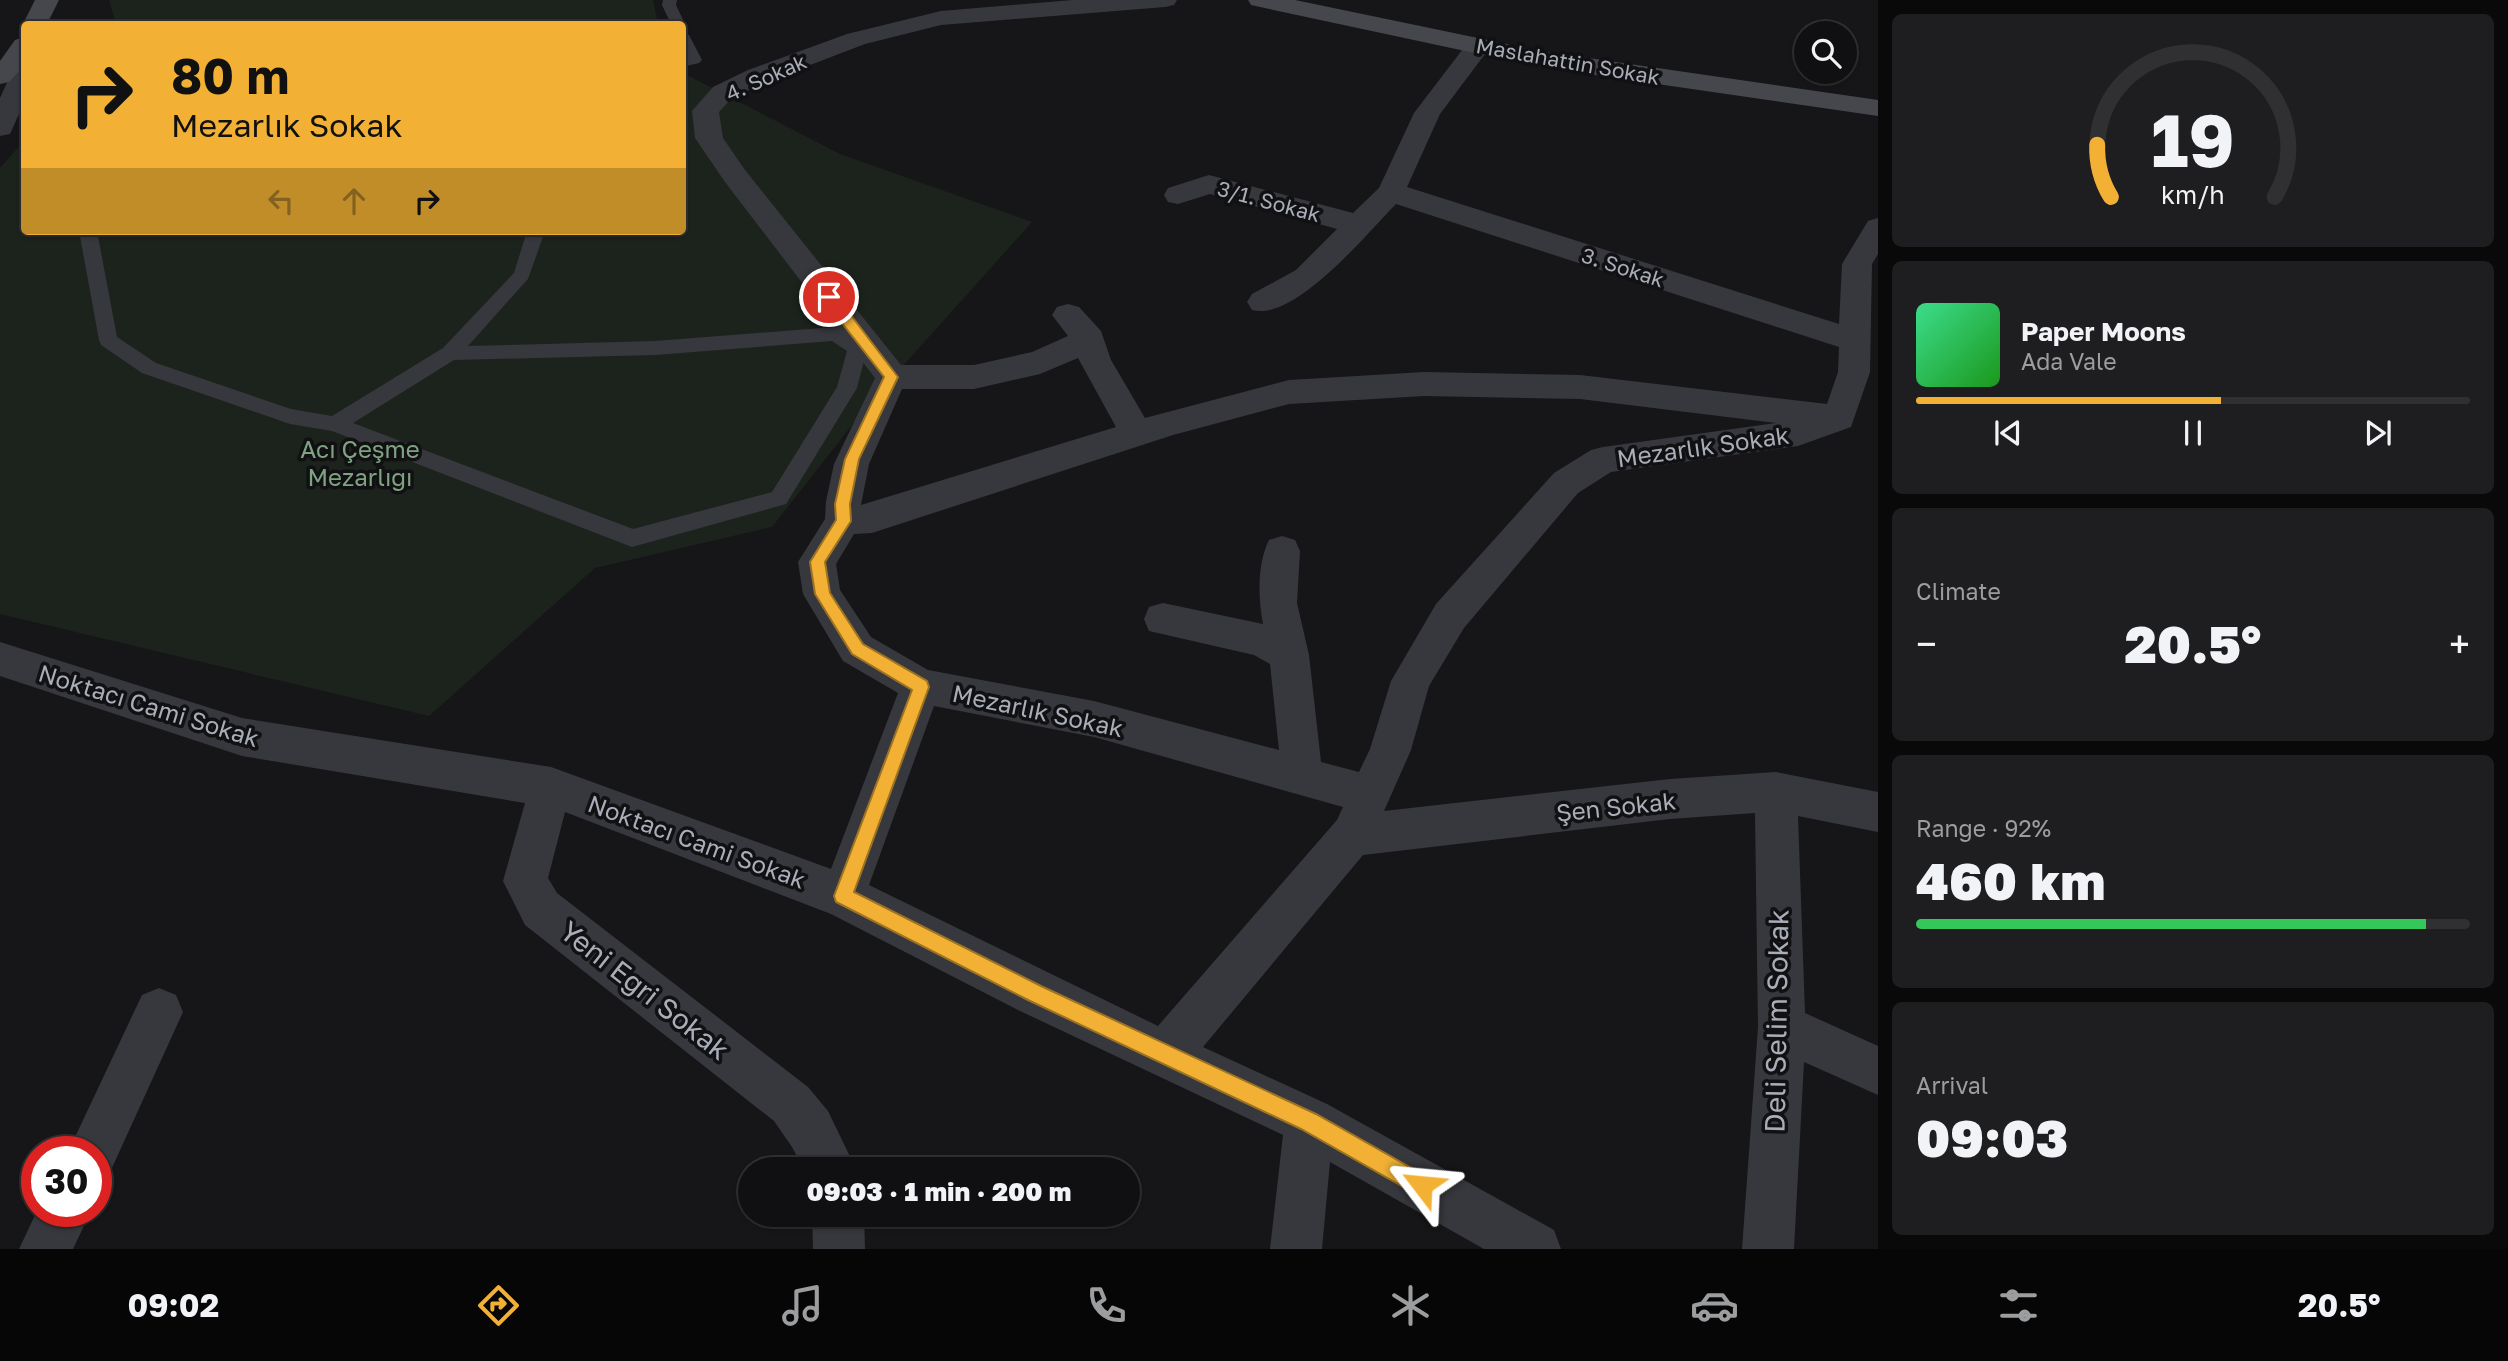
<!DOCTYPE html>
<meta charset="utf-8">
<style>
:root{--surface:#101012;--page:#1e1e20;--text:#f1f3f6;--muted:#9c9d9f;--line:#303032;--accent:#f2b134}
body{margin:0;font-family:"Golos Text",sans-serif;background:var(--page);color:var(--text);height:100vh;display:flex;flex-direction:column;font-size:26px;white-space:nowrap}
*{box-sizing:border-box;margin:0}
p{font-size:23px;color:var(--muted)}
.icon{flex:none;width:38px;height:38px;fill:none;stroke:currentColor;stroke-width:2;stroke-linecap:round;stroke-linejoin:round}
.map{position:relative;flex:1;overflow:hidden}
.details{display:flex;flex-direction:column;gap:14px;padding:14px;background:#09090a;width:630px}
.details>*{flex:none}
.guide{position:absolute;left:21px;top:21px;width:665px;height:214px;border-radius:7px;box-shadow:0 2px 5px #0004,0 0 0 2px var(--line);background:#f2b134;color:#111;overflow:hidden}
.buttons{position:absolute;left:1794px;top:21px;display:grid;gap:14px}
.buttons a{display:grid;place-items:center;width:63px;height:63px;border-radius:50%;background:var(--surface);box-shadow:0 2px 5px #0004,0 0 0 2px var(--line);font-size:35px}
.speed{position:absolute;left:21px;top:1136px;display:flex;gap:14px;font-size:35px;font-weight:700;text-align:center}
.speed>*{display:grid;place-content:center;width:91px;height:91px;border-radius:50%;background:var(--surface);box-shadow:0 2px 5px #0004,0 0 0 2px var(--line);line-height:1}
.speed .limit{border:10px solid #d22;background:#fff;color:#111}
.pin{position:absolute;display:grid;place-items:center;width:60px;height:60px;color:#fff;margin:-30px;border:4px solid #fff;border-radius:50%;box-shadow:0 2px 7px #0007}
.me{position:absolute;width:77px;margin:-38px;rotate:299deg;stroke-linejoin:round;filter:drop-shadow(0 0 5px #0008)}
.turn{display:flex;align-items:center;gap:24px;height:147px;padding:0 35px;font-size:32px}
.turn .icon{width:91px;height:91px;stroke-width:2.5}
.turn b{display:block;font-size:49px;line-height:60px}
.lanes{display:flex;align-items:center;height:66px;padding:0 35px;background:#0003;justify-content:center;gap:35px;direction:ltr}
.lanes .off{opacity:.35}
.big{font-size:52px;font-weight:800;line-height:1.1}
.details .tile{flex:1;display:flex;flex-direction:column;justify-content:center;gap:10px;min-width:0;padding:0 24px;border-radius:10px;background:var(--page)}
.details .dial{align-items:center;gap:0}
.dial svg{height:182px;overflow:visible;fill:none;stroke:var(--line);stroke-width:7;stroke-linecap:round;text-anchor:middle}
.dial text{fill:var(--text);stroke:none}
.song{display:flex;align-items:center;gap:21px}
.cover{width:84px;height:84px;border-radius:10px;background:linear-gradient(135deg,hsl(150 70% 55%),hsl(120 70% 35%))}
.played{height:7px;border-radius:4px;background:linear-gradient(90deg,var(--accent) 55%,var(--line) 55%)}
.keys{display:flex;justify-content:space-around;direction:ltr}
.heat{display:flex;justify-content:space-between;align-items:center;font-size:38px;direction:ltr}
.charge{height:10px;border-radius:5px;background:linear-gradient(90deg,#34c759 92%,var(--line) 0)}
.trip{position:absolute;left:738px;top:1157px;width:402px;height:70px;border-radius:35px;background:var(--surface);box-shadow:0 2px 5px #0004,0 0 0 2px var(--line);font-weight:800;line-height:70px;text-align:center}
.tabs{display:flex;height:112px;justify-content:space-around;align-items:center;background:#060607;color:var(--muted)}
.tabs .icon{width:49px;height:49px}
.tabs .selected{color:var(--accent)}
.tabs b{font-size:32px;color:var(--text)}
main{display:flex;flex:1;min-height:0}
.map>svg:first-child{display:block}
.green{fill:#1c231d}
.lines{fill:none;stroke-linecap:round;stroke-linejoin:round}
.service{fill:#37383d;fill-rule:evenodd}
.minor{fill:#37383d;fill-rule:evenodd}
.tertiary{fill:#37383d;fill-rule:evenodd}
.secondary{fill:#45474d;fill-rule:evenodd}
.route{fill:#f2b134;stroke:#9d7322;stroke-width:2}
.labels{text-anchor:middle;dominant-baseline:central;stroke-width:7;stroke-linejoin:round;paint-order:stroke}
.far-street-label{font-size:21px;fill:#a8adb8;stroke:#111113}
.street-label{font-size:24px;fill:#a8adb8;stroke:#111113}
.park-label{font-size:24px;fill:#7fa381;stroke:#111113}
.near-street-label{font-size:28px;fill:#a8adb8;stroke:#111113}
</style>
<main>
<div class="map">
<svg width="1878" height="1249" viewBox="0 0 1878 1249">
<rect width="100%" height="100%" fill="#161618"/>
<path class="green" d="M109,0H653L658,24H116Z
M683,73L840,154L1032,222L867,406L772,527L595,568L429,716L0,614V168L24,141V231H682Z"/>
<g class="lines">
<path class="service" d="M663,0H677L676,5L685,24L683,27L682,24H671L662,5Z
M682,31L689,35L702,60L699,63L682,67V58H685L682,52Z
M79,231H97L117,337L156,363L291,409L332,416L443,348L514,273L527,231H545L528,279L468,346L655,341L835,327L864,344L867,349L857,388L786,504L632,547L332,431L290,424L142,373L101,345L99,340ZM832,341L847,351L837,387L772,492L633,529L353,423L454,360L655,355Z"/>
<path class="minor" d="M1073,0H1177L1174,5L1165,7L941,25L865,44L766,82L731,99L719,112L723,138L745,170L901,365H974L1032,352L1068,336L1052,315L1057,307L1068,304L1079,307L1101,331L1111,360L1145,418L1289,380L1424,372L1580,375L1827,404L1838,372L1839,347L1396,204C1368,232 1295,322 1252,310L1247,302L1252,294L1296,270L1337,229L1210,194L1178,204L1168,202L1164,195L1168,188L1209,175L1353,213L1379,188L1414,113L1469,41L1478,38L1487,41L1491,46L1440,114L1407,187L1839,324L1842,264L1868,221L1878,218V254L1872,264L1870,372L1851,427L1798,446L1611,472L1578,493L1464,628L1429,686L1411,750L1384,811L1670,779L1776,772L1878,792V832L1798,816L1805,1013L1878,1046V1095L1804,1062L1794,1249H1742L1758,1027L1755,813L1670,819L1363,855L1203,1047L1327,1104L1554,1230L1561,1249H1484L1330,1162L1322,1249H1270L1283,1135L1018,1010L831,914L565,812L548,878L557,893L808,1087L828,1111L856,1169H804L792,1147L774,1121L525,925L503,881L525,803L242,756L0,676V642L242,718L551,767L831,869L898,693L843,661L803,594L798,562L825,519L826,501L834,464L875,378L725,182L695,138L692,111L713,87L748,70L847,34L941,11ZM1078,358L1116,427L861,505L869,464L902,389H974L1040,374ZM1424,396L1580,399L1776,423L1603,447L1591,450L1554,473L1436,604L1391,681L1370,749L1359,772L1321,762L1309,655L1297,603L1300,551L1295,540L1282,536L1269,540C1257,564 1258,598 1263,624L1163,603L1149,607L1144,619L1149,631L1254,655L1270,664L1279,750L1094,701L928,670L871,637L840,590L836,564L854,534L872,533L1173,435L1289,404ZM934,706L1094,737L1343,807L1337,820L1158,1026L869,885Z
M159,988L176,995L183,1012L111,1170L96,1176V1152H68L142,995Z
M37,1211H91L73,1249H19Z
M812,1214H864L865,1249H813Z"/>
<path class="tertiary" d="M18,50L24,52V103L10,134L0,136V98L10,76L5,58L9,53Z"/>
<path class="secondary" d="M35,0H59L47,24H24V27L23,24Z
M1248,0H1295L1540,51L1878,100V116L1540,67L1260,7L1251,5Z
M24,37V66L9,82L0,84V61L15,40Z"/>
</g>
<path class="route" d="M829,292L834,293L898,377L859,459L850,504L851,521L825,562L830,593L863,644L927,681L929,687L854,892L1041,986L1316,1114L1429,1178L1432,1185L1429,1193L1422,1196L1414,1193L1301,1129L1028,1000L836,902L834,896L912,690L852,654L815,594L810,562L836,520L835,504L845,459L884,377L824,300L823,297Z"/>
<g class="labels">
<g class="far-street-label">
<text transform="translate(1568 61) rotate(10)">Maslahattin Sokak</text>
<text transform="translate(766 77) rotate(-24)">4. Sokak</text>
<text transform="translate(1269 201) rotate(15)">3/1. Sokak</text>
<text transform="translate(1623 267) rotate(18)">3. Sokak</text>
</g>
<g class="street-label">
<text transform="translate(1703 446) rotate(-8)">Mezarlık Sokak</text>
<text transform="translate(149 705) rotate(17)">Noktacı Cami Sokak</text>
<text transform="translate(1038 710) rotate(12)">Mezarlık Sokak</text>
<text transform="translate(1616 806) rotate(-6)">Şen Sokak</text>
<text transform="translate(697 841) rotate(20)">Noktacı Cami Sokak</text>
</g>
<g class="park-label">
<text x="360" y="448">Acı Çeşme<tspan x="360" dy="28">Mezarlığı</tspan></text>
</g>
<g class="near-street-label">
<text transform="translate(645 990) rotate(38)">Yeni Eğri Sokak</text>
<text transform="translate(1776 1021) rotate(-89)">Deli Selim Sokak</text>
</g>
</g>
</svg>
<div class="buttons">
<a><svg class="icon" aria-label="search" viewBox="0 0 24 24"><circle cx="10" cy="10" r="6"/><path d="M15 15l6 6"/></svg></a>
</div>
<div class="speed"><div class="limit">30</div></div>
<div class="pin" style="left:829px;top:297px;background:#d93025"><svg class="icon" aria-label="arrive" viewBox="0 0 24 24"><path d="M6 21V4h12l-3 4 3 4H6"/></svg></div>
<svg class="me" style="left:1422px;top:1185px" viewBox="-20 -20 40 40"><path d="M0-17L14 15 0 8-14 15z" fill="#f2b134" stroke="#fff" stroke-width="4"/></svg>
<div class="trip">09:03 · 1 min · 200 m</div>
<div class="guide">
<div class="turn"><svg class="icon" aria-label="right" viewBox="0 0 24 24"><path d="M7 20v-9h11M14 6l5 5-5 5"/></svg><div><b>80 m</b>Mezarlık Sokak</div></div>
<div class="lanes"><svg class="icon off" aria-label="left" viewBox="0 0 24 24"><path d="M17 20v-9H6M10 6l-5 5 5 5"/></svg><svg class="icon off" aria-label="ahead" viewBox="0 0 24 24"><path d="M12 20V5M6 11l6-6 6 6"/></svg><svg class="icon" aria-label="right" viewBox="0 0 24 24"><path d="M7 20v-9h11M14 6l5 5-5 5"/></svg></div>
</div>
</div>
<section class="details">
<div class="tile dial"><svg viewBox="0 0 100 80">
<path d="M14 69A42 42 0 1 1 86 69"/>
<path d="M14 69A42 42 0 0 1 8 46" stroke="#f2b134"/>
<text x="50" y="56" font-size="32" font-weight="700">19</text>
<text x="50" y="72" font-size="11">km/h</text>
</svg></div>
<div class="tile">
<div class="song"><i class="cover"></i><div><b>Paper Moons</b><p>Ada Vale</p></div></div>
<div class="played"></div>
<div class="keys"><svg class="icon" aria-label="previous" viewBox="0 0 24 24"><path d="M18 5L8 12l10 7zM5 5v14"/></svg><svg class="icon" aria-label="pause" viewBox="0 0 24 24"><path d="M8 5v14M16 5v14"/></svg><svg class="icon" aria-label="next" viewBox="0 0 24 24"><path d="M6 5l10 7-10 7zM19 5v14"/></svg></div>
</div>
<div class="tile"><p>Climate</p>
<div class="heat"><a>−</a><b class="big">20.5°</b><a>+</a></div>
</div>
<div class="tile"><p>Range · 92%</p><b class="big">460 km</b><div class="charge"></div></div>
<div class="tile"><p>Arrival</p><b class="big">09:03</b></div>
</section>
</main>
<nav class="tabs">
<b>09:02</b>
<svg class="icon selected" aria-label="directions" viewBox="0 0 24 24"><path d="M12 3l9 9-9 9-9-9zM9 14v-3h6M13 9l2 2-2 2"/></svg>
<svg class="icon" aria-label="music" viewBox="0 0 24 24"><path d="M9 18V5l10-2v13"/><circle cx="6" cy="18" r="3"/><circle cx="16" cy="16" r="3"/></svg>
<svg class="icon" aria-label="phone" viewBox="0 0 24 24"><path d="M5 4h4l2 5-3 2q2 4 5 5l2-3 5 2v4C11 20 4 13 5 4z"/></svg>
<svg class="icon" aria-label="climate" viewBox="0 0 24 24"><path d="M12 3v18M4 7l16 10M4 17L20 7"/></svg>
<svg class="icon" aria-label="car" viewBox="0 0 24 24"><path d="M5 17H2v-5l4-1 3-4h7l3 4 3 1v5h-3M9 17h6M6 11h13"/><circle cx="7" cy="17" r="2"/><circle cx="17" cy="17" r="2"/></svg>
<svg class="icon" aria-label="filters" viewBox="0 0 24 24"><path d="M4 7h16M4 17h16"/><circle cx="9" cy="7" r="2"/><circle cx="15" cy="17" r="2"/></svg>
<b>20.5°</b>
</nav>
